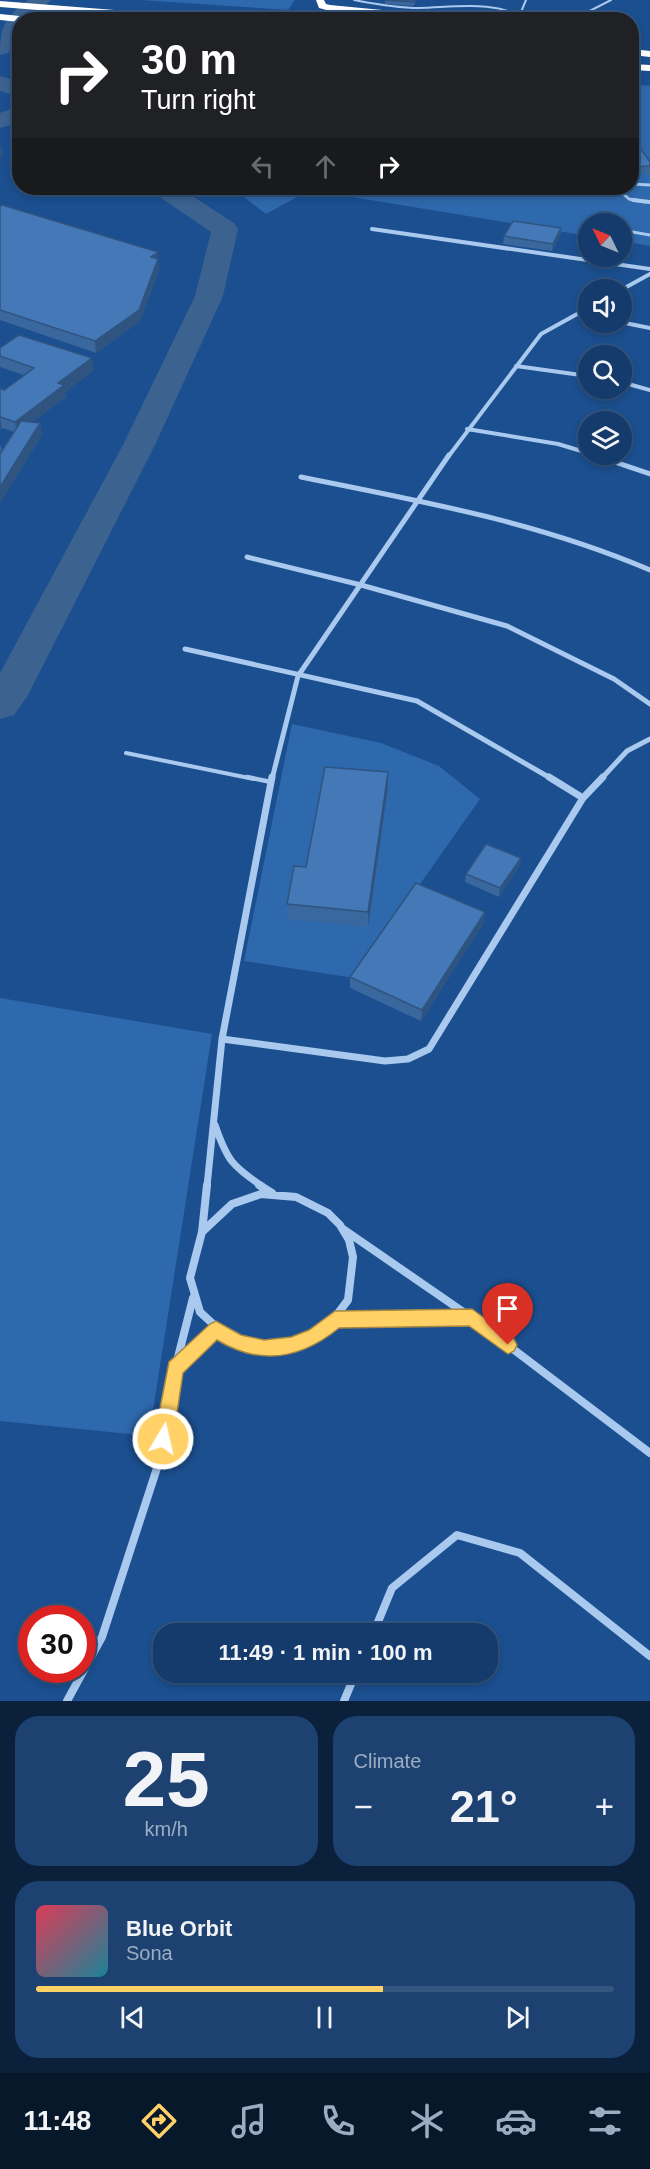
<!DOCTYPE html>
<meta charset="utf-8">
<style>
:root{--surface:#143b6b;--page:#1d4271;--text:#f1f3f6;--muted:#9dadc1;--line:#33557e;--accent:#ffd166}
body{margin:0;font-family:Helvetica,sans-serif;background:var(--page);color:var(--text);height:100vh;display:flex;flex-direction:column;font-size:22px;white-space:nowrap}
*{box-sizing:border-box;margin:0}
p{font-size:20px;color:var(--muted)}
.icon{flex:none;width:33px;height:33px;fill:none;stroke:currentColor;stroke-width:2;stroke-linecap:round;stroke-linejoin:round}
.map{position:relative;height:1701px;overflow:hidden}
.drawer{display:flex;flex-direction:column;gap:15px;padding:15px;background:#0b203b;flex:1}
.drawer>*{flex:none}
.banner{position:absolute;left:12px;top:12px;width:627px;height:183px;border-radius:24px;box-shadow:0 3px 9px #0003,0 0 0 2px var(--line);background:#202124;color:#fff;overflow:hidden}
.needle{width:39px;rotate:313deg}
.buttons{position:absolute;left:578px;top:213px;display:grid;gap:12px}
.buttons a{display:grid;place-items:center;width:54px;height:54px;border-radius:50%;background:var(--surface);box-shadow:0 3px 9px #0003,0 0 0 2px var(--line);font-size:30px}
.speed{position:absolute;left:18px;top:1605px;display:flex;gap:12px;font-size:30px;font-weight:700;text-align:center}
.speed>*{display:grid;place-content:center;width:78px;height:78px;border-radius:50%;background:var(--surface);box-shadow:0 3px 9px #0003,0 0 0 2px var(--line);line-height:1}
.speed .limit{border:9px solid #d22;background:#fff;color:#111}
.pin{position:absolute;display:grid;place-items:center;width:51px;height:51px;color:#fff;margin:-62px -26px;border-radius:50% 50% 50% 0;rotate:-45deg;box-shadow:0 0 6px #0007}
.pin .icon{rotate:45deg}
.me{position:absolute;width:66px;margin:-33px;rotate:9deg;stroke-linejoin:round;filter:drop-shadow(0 0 4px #0008)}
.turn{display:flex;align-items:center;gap:21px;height:126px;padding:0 30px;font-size:27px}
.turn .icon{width:78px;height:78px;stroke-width:2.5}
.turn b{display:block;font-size:42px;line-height:51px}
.lanes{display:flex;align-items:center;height:57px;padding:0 30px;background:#0003;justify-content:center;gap:30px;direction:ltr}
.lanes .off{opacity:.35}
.big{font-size:45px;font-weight:700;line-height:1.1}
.drawer .widget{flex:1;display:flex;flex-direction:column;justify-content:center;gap:9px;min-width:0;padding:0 21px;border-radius:24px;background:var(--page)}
.drawer .dial{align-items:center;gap:0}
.dial b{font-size:78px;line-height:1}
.song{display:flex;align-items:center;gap:18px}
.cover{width:72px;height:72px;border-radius:9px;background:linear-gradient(135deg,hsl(350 70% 55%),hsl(190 70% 35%))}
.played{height:6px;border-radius:3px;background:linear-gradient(90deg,var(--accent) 60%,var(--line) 60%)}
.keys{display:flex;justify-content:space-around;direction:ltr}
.heat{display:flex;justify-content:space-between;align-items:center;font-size:33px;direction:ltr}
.drawer .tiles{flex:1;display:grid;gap:15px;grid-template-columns:1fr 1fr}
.widget:last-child{grid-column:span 2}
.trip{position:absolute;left:153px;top:1623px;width:345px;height:60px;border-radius:24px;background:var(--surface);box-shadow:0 3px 9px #0003,0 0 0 2px var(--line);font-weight:700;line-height:60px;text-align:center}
.tab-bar{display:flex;height:96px;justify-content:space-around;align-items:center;background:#08182b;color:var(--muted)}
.tab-bar .icon{width:42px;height:42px}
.tab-bar .on{color:var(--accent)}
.tab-bar b{font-size:27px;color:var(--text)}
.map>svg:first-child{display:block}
.green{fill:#2e69ad}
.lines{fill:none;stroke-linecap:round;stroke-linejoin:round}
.river{fill:#3c6290;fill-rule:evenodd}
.lane-far3{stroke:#a9c9ee;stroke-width:2}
.lane-far2{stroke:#a9c9ee;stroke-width:3}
.lane-far1{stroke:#a9c9ee;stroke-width:4}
.lane{stroke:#a9c9ee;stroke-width:4.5}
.street-far4{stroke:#a9c9ee;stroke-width:3}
.street-far3{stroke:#a9c9ee;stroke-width:4}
.street-far2{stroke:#a9c9ee;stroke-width:5}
.street-far1{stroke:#a9c9ee;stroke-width:7}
.street{stroke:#a9c9ee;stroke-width:8}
.highway{fill:#fff;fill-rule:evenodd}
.wall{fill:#3a679d}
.shaded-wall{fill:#305480}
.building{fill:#4478b7;stroke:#305480;stroke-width:1.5}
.route{fill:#ffd166;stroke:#a68842;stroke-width:1.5}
</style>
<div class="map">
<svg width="650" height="1701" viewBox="0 0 650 1701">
<rect width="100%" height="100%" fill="#1b4f8f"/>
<path class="green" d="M140,0H295L288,10Z
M632,84L650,86V246L621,241V224H588V236L310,190L266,214L232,188H632Z
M292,724L381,743L439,766L480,799L354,978L244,961Z
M0,998L212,1034L149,1436L0,1421Z"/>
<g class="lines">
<path class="river" d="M28,0H51L29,20H20V34L8,53L0,55C0,27 5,17 28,0Z
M0,76L20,82V97L0,91Z
M20,106V122L0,128V113Z
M151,188H180L234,223L238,229L223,296L155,445L27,697L14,715L0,719V673L123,445L195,296L211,232L154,193Z"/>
<path class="lane-far3" d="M354,0C375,4 397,8 419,8C458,7 496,0 529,20
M493,20L505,12H521L526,0
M572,20L611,0"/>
<path class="lane-far2" d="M621,230L650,235"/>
<path class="lane-far1" d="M126,753L254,779"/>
<path class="lane" d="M247,777L271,782"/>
<path class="street-far4" d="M632,184L650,185
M622,188L620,191L629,199L645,202"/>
<path class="street-far3" d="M633,200L650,202
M372,229L650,269
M621,290L650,274
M620,322L650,328
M516,366L588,376
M621,382L650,390
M467,429L558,444L588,453
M591,454L598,457
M448,457L541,334L588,308"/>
<path class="street-far2" d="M594,455L650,474
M301,477C420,501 538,522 650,570
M247,557L361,585L507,626L614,679L650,704
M185,649L417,701L552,779
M272,779L298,676L449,455
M601,779L627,751L650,739"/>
<path class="street-far1" d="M549,777L583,798
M222,1039L385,1061L408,1059L429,1049L583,798L603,777
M215,1125C227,1160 232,1166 262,1186
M207,1186L222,1039L272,777"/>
<path class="street" d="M259,1185L272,1193
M261,1194L296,1197L328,1213L340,1225L349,1240L353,1257L348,1300L326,1329L294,1344L258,1346L225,1335L200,1312L190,1278L202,1232L232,1204Z
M343,1229L472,1318L650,1453
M202,1232L207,1185
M335,1319L472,1318
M175,1368L216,1330
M373,1634L392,1588L457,1535L520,1553L650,1656
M67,1701L102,1637L159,1462L175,1369L193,1298
M344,1701L356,1672"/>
<path class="highway" d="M316,0H324L326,4L330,5L487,20H423L330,11L319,8Z
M0,1L204,17L208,20H164L0,7Z
M0,14L29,17L33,20H20V22L0,20Z
M632,49L650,51V57L632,55Z
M632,64L650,65V71L632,70Z"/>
</g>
<path class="wall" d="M385,0H416L414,6L385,4Z
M632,145L650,162V174H632Z
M551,188H611L610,196H554Z
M0,206L159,263L158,264L159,270L140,321L96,353L0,320Z
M561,228L560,236L552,251L503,244L504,236Z
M0,348L94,370L65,392L66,397L32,422L40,423L42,435L0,503V444L2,451L14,432L2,428L0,430V388L4,390L24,375L0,367Z
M388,772V787L368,927L287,919V904L306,867Z
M521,858L519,866L499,897L465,882L466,874Z
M485,912L483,924L421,1021L350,988V977Z"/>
<path class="shaded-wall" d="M1,146L3,156L0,158V147Z
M561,228L560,236L552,251L553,244Z
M158,252L159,270L140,321L96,353L95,341L151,257Z
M92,358L94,370L65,392L66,397L17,434L15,422L58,383Z
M0,417L2,428L0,430Z
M40,423L42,435L0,503V487Z
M388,772V787L368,927V912Z
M521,858L519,866L499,897L500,888Z
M485,912L483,924L421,1021L422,1010Z"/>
<path class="building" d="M385,0H415L414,2Z
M632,145H638L650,162V166L632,167Z
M554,188H611L555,189Z
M2,205L158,252L151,257L158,259L139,310L95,341L0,310V206Z
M513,221L561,228L553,244L504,236Z
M19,335L92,358L58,383L64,385L15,422L0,417V388L4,390L34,368L0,356V348Z
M21,421L40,423L0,487V454Z
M325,767L388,772L368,912L287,904L294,866L306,867Z
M486,844L521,858L500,888L466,874Z
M416,883L485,912L422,1010L350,977Z"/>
<path class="route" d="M472,1309L514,1339L517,1345L514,1351L508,1354L469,1326L339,1328C301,1359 260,1366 217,1340L183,1373L173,1439L170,1445L163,1448L157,1445L154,1439L169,1362L210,1324L216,1321L241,1335L264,1340L291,1337L309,1330L335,1311Z"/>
</svg>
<div class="buttons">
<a><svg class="needle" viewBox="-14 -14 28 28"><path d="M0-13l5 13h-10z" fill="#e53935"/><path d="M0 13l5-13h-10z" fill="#9dadc1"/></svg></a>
<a><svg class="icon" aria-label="sound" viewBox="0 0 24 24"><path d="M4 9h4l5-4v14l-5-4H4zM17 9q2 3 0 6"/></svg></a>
<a><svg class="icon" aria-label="search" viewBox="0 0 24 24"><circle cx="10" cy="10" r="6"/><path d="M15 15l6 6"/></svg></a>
<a><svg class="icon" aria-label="layers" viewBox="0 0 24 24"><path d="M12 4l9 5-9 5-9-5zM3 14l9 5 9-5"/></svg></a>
</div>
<div class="speed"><div class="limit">30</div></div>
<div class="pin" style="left:508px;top:1345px;background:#d93025"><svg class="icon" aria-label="arrive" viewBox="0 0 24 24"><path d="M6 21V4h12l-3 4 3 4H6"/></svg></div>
<svg class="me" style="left:163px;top:1439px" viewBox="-20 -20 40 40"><circle r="17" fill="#ffd166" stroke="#fff" stroke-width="3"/><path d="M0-11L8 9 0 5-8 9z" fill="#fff"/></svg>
<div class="trip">11:49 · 1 min · 100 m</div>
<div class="banner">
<div class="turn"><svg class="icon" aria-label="right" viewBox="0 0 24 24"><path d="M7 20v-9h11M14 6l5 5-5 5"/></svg><div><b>30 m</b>Turn right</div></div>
<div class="lanes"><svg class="icon off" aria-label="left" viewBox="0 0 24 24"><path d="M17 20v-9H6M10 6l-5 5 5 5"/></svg><svg class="icon off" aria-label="ahead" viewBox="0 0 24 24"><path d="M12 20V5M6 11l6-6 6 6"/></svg><svg class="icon" aria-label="right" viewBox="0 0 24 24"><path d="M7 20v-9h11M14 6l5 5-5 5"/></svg></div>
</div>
</div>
<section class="drawer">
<div class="tiles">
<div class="widget dial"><b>25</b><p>km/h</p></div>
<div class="widget"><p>Climate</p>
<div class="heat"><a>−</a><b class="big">21°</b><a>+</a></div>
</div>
<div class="widget">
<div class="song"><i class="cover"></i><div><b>Blue Orbit</b><p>Sona</p></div></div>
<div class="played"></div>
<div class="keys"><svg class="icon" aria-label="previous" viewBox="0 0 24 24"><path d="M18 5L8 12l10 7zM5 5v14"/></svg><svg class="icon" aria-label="pause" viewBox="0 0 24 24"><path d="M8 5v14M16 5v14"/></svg><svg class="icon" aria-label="next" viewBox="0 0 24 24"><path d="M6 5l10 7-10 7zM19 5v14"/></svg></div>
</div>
</div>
</section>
<nav class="tab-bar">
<b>11:48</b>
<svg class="icon on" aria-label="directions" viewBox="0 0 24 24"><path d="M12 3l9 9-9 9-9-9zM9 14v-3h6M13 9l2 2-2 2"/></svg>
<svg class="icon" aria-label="music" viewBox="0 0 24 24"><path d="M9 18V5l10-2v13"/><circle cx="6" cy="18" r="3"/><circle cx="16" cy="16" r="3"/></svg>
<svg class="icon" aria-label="phone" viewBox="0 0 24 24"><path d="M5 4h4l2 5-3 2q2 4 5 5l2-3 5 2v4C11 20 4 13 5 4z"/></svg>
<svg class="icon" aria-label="climate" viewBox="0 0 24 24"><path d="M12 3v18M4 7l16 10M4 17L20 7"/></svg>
<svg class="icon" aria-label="car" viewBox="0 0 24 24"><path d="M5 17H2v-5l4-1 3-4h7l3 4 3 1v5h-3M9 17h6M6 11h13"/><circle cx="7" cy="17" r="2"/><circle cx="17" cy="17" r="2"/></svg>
<svg class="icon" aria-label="filters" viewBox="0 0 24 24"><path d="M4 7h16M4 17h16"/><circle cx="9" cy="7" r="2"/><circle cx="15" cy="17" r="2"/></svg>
</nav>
